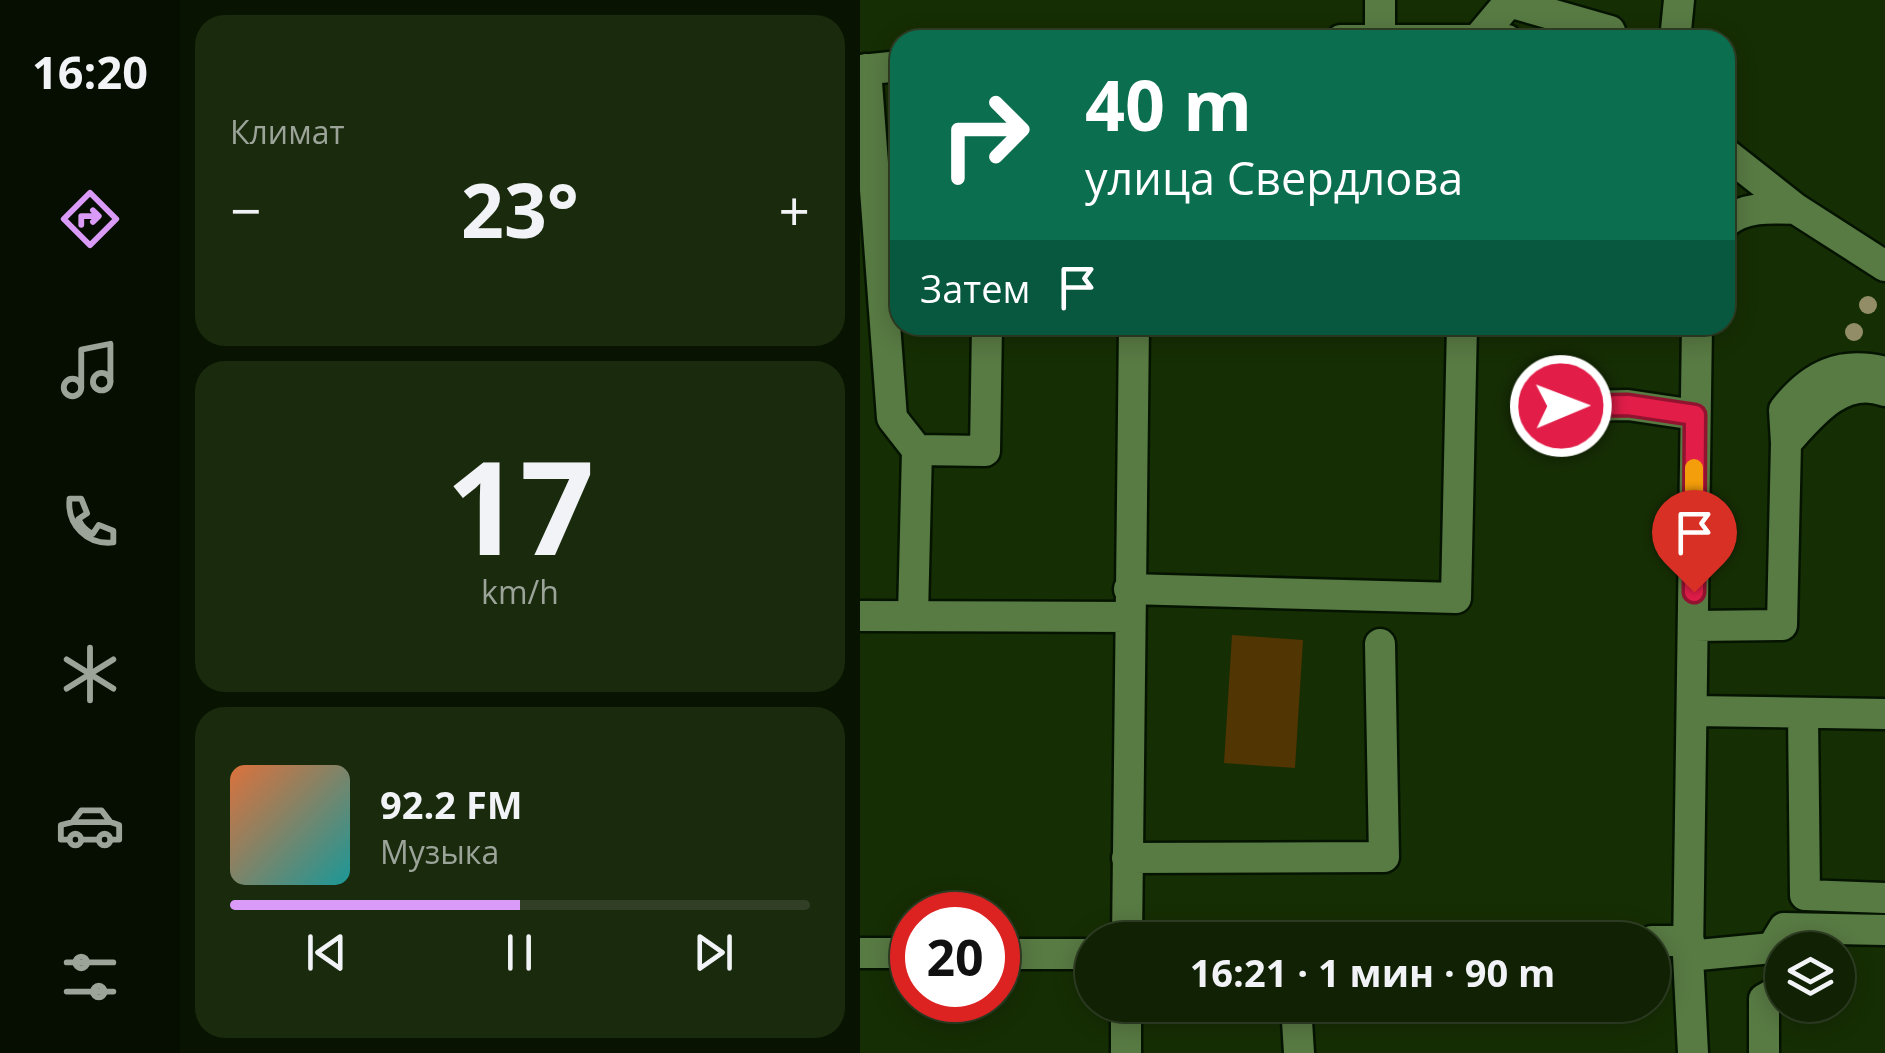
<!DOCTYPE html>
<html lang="ru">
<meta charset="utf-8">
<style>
:root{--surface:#102203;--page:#192a0d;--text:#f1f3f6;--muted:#9ca49a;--line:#303f25;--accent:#da9af7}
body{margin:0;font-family:"Open Sans",sans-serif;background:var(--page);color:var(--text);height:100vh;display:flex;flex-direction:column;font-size:38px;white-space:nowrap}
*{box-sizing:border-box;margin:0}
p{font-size:32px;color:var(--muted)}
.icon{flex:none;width:55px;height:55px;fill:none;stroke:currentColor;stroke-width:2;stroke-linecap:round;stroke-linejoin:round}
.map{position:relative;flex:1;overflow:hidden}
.sheet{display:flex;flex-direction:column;gap:15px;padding:15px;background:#091302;width:680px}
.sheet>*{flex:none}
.guide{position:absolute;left:30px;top:30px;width:845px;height:305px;border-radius:30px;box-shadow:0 5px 25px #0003,0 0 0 2px var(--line);background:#0b6e4f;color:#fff;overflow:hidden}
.tools{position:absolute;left:905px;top:932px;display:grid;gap:20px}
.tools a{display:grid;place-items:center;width:90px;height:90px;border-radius:50%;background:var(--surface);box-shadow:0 5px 25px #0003,0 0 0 2px var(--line);font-size:50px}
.speed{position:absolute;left:30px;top:892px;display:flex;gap:20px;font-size:50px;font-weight:700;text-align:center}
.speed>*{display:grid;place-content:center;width:130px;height:130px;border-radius:50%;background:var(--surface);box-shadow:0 5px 25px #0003,0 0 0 2px var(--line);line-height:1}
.speed .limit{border:15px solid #d22;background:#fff;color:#111}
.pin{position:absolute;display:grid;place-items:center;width:85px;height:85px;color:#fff;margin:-102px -42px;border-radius:50% 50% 50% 0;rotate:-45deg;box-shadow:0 0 10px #0007}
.pin .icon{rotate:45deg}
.me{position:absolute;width:110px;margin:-55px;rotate:89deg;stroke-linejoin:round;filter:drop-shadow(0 0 8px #0008)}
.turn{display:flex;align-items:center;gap:35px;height:210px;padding:0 30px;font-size:45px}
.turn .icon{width:130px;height:130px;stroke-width:2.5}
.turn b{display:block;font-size:70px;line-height:85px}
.then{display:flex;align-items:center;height:95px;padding:0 30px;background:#0003;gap:20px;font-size:38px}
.big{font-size:75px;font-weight:700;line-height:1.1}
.sheet .tile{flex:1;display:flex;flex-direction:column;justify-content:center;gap:15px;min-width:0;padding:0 35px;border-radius:30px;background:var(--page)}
.sheet .dial{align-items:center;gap:0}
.dial b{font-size:130px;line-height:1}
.song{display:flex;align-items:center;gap:30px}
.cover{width:120px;height:120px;border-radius:15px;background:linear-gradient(135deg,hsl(20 70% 55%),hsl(180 70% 35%))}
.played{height:10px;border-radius:5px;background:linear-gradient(90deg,var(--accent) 50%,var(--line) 50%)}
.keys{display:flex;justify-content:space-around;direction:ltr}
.heat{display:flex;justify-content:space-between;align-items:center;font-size:55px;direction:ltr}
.trip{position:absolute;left:215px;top:922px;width:595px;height:100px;border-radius:50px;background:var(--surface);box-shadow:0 5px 25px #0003,0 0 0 2px var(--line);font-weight:700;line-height:100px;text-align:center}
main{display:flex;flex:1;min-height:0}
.tabs{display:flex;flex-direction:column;width:180px;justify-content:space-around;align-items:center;background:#060e01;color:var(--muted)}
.tabs .icon{width:70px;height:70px}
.tabs .current{color:var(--accent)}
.tabs b{font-size:45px;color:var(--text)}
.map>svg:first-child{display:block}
.green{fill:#513503}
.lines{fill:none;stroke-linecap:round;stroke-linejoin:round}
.minor-casing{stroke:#051400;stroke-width:35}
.minor{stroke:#587a43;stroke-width:30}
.tree{fill:#928d66}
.route-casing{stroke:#92132f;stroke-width:25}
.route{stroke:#e11d48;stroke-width:18}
.slow{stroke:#f59e0b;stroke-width:18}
</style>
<main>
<nav class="tabs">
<b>16:20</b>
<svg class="icon current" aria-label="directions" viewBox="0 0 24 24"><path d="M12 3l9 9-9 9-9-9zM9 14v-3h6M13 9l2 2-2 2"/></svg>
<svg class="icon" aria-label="music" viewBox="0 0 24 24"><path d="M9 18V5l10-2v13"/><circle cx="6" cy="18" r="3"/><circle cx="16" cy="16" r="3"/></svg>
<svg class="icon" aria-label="phone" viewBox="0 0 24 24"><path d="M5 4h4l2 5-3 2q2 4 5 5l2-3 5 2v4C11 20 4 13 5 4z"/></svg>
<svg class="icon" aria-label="climate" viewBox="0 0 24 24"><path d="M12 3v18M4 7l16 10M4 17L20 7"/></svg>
<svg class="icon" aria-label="car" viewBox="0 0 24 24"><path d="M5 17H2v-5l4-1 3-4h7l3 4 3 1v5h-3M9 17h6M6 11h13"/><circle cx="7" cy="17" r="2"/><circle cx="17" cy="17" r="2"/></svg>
<svg class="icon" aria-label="filters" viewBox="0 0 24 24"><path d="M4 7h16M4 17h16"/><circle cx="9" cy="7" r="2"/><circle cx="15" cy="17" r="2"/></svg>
</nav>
<section class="sheet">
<div class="tile"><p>Климат</p>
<div class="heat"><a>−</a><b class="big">23°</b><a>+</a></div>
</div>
<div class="tile dial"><b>17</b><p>km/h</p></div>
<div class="tile">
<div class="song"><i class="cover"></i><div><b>92.2 FM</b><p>Музыка</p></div></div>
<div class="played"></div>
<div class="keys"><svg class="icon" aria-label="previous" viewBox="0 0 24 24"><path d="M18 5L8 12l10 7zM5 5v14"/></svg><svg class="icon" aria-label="pause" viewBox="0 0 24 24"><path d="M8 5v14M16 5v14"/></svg><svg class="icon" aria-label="next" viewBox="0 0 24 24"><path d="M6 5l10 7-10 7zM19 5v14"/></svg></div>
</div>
</section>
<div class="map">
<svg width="1025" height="1053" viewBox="0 0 1025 1053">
<rect width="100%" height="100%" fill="#162e04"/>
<path class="green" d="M372,635L443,640L435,768L364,763Z"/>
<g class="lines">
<g class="minor-casing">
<path id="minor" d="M520,0V38
M618,39L649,2L750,31L749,40
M481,40H647
M815,40L819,0
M6,69L32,418L57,450L53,616
M0,70L40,66
M865,153L936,209L1025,266
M865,223C884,206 912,208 936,209
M668,407L768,405L835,415
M926,443L924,410C951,375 981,361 1025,372
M57,450L125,451L127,325
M269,589L596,598L602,325
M0,616L268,617
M834,626L922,625L926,443C951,415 982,375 1025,391
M833,711L1025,714
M943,715L945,895L1025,898
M267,858L524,857L520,644
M267,940L274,325
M792,941H829
M0,953H52
M138,954H232
M828,956L912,948L924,928L1025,930
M436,1005L439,1053
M266,1053V1005
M833,1053L828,956L837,325
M904,1053V999L922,989"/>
</g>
<use href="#minor" class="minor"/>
</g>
<g class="tree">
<circle cx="1008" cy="305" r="9"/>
<circle cx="994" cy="332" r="9"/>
</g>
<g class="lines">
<g class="route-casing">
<path id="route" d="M701,406L768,405L835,415L834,592"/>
</g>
<use href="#route" class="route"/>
<path class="slow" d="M834,530V468"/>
</g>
</svg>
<div class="tools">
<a><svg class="icon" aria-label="layers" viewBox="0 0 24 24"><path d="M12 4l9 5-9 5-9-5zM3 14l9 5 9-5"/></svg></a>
</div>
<div class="speed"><div class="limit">20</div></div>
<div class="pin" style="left:834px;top:592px;background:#d93025"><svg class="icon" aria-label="arrive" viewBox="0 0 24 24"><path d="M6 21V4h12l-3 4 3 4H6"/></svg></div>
<svg class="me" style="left:701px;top:406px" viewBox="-20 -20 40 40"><circle r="17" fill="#e11d48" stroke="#fff" stroke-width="3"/><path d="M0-11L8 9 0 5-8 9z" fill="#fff"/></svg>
<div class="trip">16:21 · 1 мин · 90 m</div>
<div class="guide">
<div class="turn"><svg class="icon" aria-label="right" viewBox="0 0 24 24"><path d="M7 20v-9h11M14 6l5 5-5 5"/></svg><div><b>40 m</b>улица Свердлова</div></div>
<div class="then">Затем<svg class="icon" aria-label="arrive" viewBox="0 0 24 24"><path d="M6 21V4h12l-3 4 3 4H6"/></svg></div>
</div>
</div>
</main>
